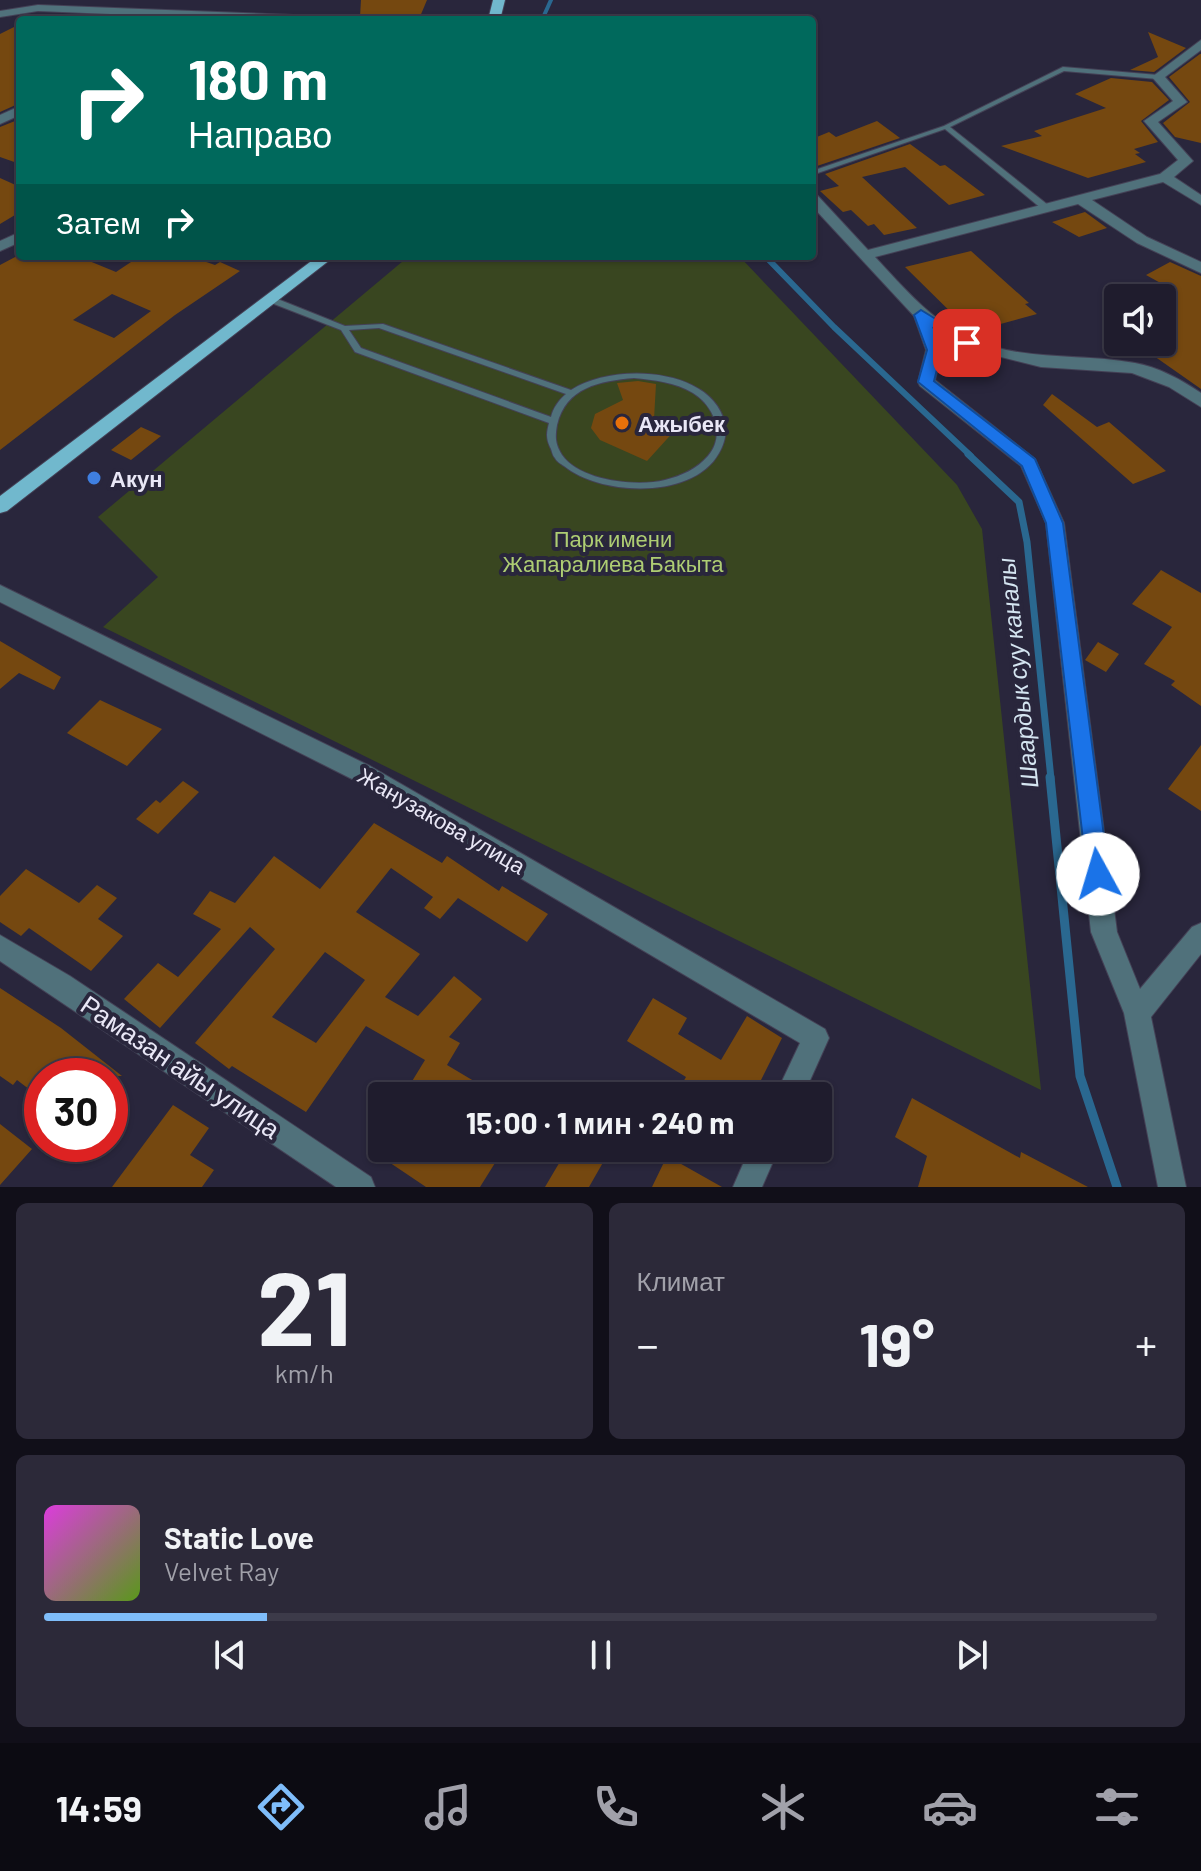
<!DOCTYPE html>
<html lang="ru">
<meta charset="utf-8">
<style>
:root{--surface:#1f1c2d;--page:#2c2939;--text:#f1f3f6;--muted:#a1a1aa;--line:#3c3a49;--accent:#7fbdfa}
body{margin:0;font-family:Barlow,sans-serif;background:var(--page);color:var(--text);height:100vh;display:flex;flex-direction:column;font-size:30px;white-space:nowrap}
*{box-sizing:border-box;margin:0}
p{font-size:26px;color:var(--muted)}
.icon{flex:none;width:44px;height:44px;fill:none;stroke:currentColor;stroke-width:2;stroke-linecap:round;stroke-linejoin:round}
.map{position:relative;height:1187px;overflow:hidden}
.side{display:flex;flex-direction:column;gap:16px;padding:16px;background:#110f19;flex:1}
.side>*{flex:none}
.hud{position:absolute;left:16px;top:16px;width:800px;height:244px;border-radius:8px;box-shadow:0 2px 6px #0004,0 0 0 2px var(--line);background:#00695c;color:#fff;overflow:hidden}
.buttons{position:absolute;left:1104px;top:284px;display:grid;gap:16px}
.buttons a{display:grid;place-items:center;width:72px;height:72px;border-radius:8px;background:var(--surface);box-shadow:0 2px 6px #0004,0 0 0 2px var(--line);font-size:40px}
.speed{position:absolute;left:24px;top:1058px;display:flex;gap:16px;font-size:40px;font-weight:700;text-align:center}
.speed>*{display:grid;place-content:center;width:104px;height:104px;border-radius:50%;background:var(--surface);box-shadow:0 2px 6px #0004,0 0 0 2px var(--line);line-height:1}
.speed .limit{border:12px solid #d22;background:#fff;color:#111}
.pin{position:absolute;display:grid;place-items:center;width:68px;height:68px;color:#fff;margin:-34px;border-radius:16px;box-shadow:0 4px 12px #0006}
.me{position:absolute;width:88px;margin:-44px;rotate:354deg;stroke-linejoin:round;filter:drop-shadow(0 0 6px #0008)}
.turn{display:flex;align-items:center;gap:28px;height:168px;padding:0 40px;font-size:36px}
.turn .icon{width:104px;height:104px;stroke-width:2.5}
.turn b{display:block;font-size:56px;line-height:68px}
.then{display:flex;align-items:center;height:76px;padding:0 40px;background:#0003;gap:16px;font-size:30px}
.big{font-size:60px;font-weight:700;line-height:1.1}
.side .card{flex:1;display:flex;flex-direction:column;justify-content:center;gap:12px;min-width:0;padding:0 28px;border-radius:12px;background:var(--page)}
.side .dial{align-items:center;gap:0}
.dial b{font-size:104px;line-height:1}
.song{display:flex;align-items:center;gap:24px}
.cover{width:96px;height:96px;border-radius:12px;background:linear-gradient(135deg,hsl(300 70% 55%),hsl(90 70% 35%))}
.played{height:8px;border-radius:4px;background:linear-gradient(90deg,var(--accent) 20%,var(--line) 20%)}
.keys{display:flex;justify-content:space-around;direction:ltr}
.heat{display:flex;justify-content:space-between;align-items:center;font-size:44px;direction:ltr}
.side .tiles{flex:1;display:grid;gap:16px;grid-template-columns:1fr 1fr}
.card:last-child{grid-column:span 2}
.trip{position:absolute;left:368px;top:1082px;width:464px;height:80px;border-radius:8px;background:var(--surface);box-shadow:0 2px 6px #0004,0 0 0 2px var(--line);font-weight:700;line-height:80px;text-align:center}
.tab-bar{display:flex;height:128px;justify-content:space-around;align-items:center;background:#0c0b12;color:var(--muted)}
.tab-bar .icon{width:56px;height:56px}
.tab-bar .active{color:var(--accent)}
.tab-bar b{font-size:36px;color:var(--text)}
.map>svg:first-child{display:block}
.green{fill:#394620}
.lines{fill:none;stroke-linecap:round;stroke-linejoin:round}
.stream-far3{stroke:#2a6890;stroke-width:4}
.stream-far2{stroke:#2a6890;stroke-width:6}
.stream-far1{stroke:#2a6890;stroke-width:7}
.stream{stroke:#2a6890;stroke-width:9}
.building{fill:#754810;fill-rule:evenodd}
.service-casing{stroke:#444156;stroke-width:2}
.minor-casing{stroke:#444156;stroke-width:2}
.primary-casing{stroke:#444156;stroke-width:2}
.service{fill:#50717b;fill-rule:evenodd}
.minor{fill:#50717b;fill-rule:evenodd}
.primary{fill:#71b8cd;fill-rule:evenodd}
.route{fill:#1a73e8;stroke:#114b97;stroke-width:2}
.food-dot{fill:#e8710a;stroke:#29263c;stroke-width:3}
.shop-dot{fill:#3f7fe0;stroke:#29263c;stroke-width:3}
.labels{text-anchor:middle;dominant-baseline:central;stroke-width:8;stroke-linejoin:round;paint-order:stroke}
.poi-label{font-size:22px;font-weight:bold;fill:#e9e7f6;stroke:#29263c;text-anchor:start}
.park-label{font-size:22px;fill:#aecd73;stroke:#29263c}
.street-label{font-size:22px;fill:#e9e7f6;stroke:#29263c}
.water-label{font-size:24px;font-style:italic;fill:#d5e5f1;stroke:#29263c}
.near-street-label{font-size:26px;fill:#e9e7f6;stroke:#29263c}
</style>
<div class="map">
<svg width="1201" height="1187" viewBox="0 0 1201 1187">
<rect width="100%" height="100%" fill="#29263c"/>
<path class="green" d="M409,256H739L957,485L982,529L1041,1090L103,627L158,577L98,517Z"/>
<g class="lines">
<path class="stream-far3" d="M542,20L551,0"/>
<path class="stream-far2" d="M765,256L834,327L971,456"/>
<path class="stream-far1" d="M968,454L1019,502L1027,542L1051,779"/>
<path class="stream" d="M1050,777L1080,1076L1117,1187"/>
</g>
<path class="building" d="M361,0H427L419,19L360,17Z
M20,24V103L0,112V34Z
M1148,32L1186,48L1154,72L1130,70L1158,57Z
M1200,54H1201V143L1175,137L1163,123L1190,102L1169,77Z
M1111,78L1152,82L1169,100L1141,121L1158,142L1134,149L1140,153L1135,154L1146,162L1088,178L1001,146L1042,136L1034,131L1106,108L1075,94Z
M20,119V164L0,157V127Z
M877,121L900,138L817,166L812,161V139L829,132L836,137Z
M910,144L940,166L945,165L985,195L949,205L905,167L862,177L917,228L884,235L874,224L868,226L851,210L843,212L820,191L839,186L825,174Z
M0,178L20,187V212L0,224Z
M1085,212L1107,228L1079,237L1052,222Z
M971,251L1029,303L1025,304L1037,314L971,332L905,267Z
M17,256H77L116,272L140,256H189L215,265L220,262L240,271L175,315L0,450V265ZM112,294L151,311L114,338L73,320Z
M1170,262L1201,276V389L1134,342H1162V298L1175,291L1146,275Z
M638,381L656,384L654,419L677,428L647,461L600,440L591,428L595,414L623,400L617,383Z
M1052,394L1097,427L1109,422L1166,471L1133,484L1043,405Z
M141,427L161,436L131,460L111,450Z
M1161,570L1201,593V706L1171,685L1175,681L1144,664L1172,627L1132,604Z
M0,641L61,677L54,690L19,673L0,689Z
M1098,642L1119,654L1106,672L1085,660Z
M100,700L162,729L127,766L67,733Z
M1201,745V811L1168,789Z
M183,781L199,792L158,834L136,819L156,800L160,803Z
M374,823L442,863L447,856L499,891L502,886L548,914L527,942L458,898L440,919L424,908L433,897L391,868L356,912L420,954L385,997L418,1016L454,976L482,999L449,1037L460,1043L447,1065L499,1096H403L425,1060L366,1026L306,1112L232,1066L229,1069L195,1043L275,949L250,927L160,1028L124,999L158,963L178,977L221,929L193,914L210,891L235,903L274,856L320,889ZM325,952L365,980L316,1043L272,1017Z
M26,869L79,903L97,885L117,898L98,919L123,936L91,971L29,928L21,936L0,922V896Z
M0,988L61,1028L122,1076H42V1099L17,1080L13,1085L0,1076Z
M653,998L687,1018L678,1034L721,1060L747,1016L782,1038L753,1096H675L686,1077L627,1041Z
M912,1098L1020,1158L1021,1152L1088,1187H918L927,1156L895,1137Z
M173,1105L209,1128L190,1155L214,1170L202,1187H112Z
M0,1124L32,1149L0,1185Z
M368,1148H489L500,1155L480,1187H426Z
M568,1148H588L605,1159L589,1187H545Z
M667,1156L722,1187H652Z"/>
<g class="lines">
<g class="service-casing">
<path id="service" d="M1063,67L1158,75L1161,77L1158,79L1064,71L950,127L1048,205V209H1042L945,129L812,175V171L944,126Z
M269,298H275L345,326L383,324L571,390C612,363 712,366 725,424C727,434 724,444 719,453C693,500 601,496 564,466C561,464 556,461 555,458C552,455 552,450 550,447C548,443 547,439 547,435C547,431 548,427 549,423L355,352L341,330L269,302ZM379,328L566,394C559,400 553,408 551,417L361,348L349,330ZM634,378C654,380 675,382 693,393C714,406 726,435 708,456C697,469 681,476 665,480C637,487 580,481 562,455C555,444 555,437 557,425C566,387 600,381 634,378Z"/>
</g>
<g class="minor-casing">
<path id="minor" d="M38,5L347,17L353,20H259L38,11L0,17V11Z
M1201,40V50L1165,77L1187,102L1158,122L1193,161L1174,177L1201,195V205L1163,182L1092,200L1147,237L1201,262V273L1137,243L1078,204L875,257C904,288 932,322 972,339C1024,362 1081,353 1135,363C1158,367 1182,380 1201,393V407L1169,387L1132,373L1041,367L961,347L935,330L942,350L935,380L1035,459L1064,523L1117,932L1140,989L1192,927L1201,923V954L1151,1017L1186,1187H1158L1124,1013L1091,932L1046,523L1021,466L920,386L918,382L926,350L914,316L812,206V194L817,195L868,250L1160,174L1178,160L1144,121L1173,101L1152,77Z
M20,106V115L0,124V115Z
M20,232V242L0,251V241Z
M0,585L370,766L825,1029L829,1038L803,1096H775L800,1043L354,780L0,602Z
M0,935L70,976L371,1177L375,1187H336L0,961Z
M750,1148H779L762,1187H733Z"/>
</g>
<g class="primary-casing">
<path id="primary" d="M493,0H505L500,20H488Z
M318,256H335L7,511L0,513V496Z"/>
</g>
<use href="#service" class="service"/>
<use href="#minor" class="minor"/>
<use href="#primary" class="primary"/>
</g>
<path class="route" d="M921,310L975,343L972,346H962L934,329L942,350L934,381L1035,459L1063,523L1109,874L1105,881L1098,884L1090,881L1087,874L1046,523L1022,466L918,382L927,350L914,315Z"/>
<circle class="food-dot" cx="622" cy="423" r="8"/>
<circle class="shop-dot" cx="94" cy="478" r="8"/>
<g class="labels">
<g class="poi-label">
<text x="638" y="423">Ажыбек</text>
<text x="110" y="478">Акун</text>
</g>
<g class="park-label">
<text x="613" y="538">Парк имени<tspan x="613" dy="25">Жапаралиева Бакыта</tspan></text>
</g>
<g class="street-label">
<text transform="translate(442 820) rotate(30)">Жанузакова улица</text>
</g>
<g class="water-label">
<text transform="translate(1017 673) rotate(-96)">Шаардык суу каналы</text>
</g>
<g class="near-street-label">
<text transform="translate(181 1066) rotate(34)">Рамазан айы улица</text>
</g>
</g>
</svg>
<div class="buttons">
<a><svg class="icon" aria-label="sound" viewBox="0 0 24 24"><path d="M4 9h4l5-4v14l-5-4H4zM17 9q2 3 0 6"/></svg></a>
</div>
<div class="speed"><div class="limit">30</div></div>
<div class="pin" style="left:967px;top:343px;background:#d93025"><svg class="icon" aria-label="arrive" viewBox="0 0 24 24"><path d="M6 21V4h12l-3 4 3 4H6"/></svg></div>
<svg class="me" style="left:1098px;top:874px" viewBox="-20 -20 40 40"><circle r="19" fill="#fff"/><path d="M0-13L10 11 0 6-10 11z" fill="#1a73e8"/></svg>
<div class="trip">15:00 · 1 мин · 240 m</div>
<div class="hud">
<div class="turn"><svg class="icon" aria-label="right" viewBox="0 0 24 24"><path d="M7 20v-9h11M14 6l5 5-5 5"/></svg><div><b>180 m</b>Направо</div></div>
<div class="then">Затем<svg class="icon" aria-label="right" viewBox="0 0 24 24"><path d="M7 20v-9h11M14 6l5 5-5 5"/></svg></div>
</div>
</div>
<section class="side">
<div class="tiles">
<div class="card dial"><b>21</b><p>km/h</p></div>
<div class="card"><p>Климат</p>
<div class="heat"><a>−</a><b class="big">19°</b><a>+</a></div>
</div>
<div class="card">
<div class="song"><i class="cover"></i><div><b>Static Love</b><p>Velvet Ray</p></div></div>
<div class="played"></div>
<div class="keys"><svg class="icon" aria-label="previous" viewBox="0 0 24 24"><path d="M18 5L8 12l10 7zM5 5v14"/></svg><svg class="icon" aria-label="pause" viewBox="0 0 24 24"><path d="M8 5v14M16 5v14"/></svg><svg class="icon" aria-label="next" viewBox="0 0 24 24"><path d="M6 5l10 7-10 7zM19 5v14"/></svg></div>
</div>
</div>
</section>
<nav class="tab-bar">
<b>14:59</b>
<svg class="icon active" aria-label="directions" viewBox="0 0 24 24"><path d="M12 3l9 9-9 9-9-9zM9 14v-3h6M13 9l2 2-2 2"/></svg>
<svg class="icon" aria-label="music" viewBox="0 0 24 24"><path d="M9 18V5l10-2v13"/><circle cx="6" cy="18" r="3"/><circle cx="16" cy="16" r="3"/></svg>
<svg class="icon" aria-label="phone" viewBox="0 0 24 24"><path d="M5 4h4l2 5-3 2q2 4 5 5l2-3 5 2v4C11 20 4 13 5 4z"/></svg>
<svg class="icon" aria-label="climate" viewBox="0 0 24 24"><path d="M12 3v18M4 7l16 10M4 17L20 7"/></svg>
<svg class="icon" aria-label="car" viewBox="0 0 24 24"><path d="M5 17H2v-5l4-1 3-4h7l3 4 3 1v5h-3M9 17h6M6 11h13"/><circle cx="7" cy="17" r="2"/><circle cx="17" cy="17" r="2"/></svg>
<svg class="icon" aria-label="filters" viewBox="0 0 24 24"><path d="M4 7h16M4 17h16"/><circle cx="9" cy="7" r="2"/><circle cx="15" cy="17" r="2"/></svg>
</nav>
